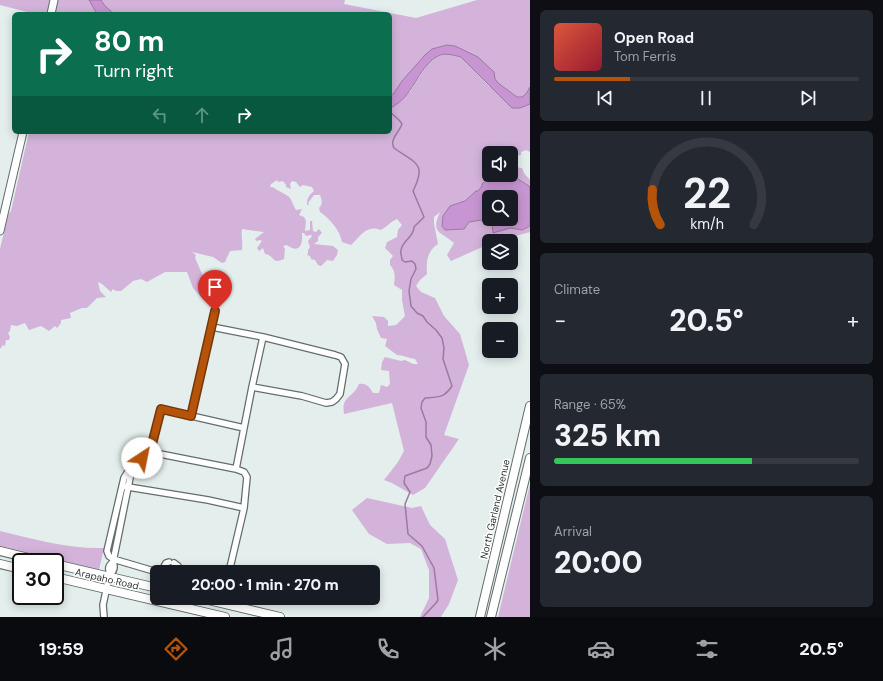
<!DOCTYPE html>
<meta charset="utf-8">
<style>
:root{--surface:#171b24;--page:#242831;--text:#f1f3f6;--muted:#9ea1a6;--line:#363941;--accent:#b45309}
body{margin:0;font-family:"DM Sans",sans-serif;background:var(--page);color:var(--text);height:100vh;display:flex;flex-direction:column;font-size:15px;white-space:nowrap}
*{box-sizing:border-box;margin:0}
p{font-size:13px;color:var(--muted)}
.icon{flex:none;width:22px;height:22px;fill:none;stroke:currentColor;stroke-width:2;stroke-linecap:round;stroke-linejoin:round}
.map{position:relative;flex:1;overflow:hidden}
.side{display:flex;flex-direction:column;gap:10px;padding:10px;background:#0d0f14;width:353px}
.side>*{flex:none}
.guide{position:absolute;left:12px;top:12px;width:380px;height:122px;border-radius:6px;box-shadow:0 2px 10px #0003;background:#0b6e4f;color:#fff;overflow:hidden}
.controls{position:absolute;left:482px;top:146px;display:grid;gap:8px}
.controls a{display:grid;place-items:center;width:36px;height:36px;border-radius:6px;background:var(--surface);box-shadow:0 2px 10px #0003;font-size:20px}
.speed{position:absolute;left:12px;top:553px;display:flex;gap:8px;font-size:20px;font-weight:700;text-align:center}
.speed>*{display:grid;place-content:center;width:52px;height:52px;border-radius:50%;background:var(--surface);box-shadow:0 2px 10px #0003;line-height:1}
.speed .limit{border:2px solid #111;border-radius:6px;background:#fff;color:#111}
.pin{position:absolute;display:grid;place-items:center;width:34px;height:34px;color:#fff;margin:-41px -17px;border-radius:50% 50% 50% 0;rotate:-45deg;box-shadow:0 0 4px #0007}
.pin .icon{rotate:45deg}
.me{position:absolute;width:44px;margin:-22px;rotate:34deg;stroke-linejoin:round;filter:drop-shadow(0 0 3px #0008)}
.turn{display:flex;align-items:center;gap:14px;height:84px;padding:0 16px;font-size:18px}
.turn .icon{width:52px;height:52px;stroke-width:2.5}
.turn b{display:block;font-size:28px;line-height:34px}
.lanes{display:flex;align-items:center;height:38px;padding:0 16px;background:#0003;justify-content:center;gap:20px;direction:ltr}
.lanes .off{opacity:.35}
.big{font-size:30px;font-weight:800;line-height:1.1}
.side .widget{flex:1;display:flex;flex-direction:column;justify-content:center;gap:6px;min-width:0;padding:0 14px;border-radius:6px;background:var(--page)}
.side .dial{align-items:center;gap:0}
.dial svg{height:104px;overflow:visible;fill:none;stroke:var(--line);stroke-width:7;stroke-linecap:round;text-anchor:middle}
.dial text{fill:var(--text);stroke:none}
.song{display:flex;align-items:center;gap:12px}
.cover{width:48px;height:48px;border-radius:6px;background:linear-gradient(135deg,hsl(10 70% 55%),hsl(350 70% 35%))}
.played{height:4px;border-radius:2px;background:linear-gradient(90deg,var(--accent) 25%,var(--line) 25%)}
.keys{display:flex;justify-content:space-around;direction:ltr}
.heat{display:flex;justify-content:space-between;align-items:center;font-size:22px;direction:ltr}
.charge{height:6px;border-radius:3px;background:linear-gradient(90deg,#34c759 65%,var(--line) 0)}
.trip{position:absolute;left:150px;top:565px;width:230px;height:40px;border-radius:6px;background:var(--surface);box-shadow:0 2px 10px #0003;font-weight:800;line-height:40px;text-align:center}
.tabs{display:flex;height:64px;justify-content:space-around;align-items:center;background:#090b0e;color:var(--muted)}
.tabs .icon{width:28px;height:28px}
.tabs .on{color:var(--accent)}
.tabs b{font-size:18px;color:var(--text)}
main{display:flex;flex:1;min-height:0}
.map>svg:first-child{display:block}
.green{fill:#d3b3da;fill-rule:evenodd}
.water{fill:#c795d1;stroke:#9b79a3;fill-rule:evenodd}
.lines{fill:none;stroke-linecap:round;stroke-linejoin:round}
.stream{stroke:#9b79a3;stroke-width:1.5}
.minor-casing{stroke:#646d6c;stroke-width:8}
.tertiary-casing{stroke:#646d6c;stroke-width:9}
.secondary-casing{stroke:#646d6c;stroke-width:10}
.minor{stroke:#fff;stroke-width:5.5}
.tertiary{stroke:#fff;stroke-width:7}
.secondary{stroke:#fff;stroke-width:8}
.route-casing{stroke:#753606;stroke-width:10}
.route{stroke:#b45309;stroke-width:7}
.labels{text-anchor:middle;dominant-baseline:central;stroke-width:3;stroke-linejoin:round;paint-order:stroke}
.street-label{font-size:10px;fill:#333737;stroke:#fff}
</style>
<main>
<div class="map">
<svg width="530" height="617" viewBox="0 0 530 617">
<rect width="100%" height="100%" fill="#e3eeed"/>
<path class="green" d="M0,0H50L47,14H35L0,5Z
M58,0H345L344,4L416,18L477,0H530V98L520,103L455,51H434L390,104V14H54Z
M450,54L461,57L489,86L527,105L530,104V152L526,150L521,152V155L511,157L515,167L522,168L524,173L530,180V189C525,178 496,175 487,179C486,180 482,183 482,184V186L478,191H476L465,201L453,206L443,216L442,226L487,219L492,224L493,233L510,228L522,230L530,226V232L498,241H489V244L451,261L447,255L454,243C441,231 430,234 440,212L434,217V224L438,244C427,251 426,262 427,274L420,280L416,286L421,292L435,298L444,316L460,334L469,365L444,435L459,439L425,488L413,495L392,483L384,480L398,462L404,451L392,403L344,414C341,395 353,399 359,384C367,383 370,388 373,393H379L381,385L387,387L390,384L389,371L381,370L382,362L385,357L401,361L405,360L413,364H418L415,359C408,358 403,355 397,355L385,346L387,339L381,338L377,329L376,323L372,316L384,317L388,321V326L396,325L405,316L402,300V290L394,285C395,277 396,271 390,265V260L393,256L385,248L387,242L397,237L398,230L402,225L397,219C390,222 388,226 381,230C367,224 360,236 351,245L342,242C340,230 329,218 320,212L319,208C323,203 322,201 320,195H314L308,203L309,205H307C307,198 309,195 314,191L312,187L303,185L300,187L296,182L292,181L290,184L291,189L286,187V185L283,181L278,182L277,180L271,184L270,187C274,187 275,189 279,191C294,199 289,197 296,210L302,209L299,215L304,217L306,221L305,231L310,230V221H312L313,231L316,232L319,229L322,233L318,237V241L314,244L333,246L338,250L337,255L333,261L327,260L321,266L318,265L315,260L311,259L310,256L307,255L308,253V250L310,247L308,241L312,236L311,235L306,236L304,233H302C303,245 299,254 287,245L283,246L285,249L284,259C271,265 275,255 265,254L263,248L259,251L257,248L262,241L260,240L256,241L255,239L264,232L242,229C241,237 243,242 242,250L230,251L225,262L222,263L213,257L192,252L196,255L195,258L204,278L202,288L207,293L213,303L210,307L193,288L187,272H165L147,282L141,279L133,281L121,291H116L113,289L111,292L102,284L98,282L100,291L106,297L97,298L87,308H82L70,313L71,318L61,320V323L57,328L55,326L49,331L41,326L29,330L25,323L17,326L11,325L10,331L8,333L10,337L9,340H6L5,346L3,345L0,349V249L8,215L11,211L29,132H390V108L410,92L427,65L437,56ZM489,153H511V175H489Z
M530,484V617H498Z
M367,498L412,508L421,506L430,525L445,539L458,580L449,604L441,617H420L429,598V570L421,549L410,543L387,544L369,534L352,510Z
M0,531C34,539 68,549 104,548L99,570L53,561L0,549Z"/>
<path class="water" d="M89,0H101L105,6L114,14H97Z
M447,45L455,46L478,57L494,72L495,79L498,83L517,97H522L526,94L530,87V104L520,108H512L461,57C453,55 444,52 436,57C417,69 414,97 390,108V96L394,93L402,81L425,55L432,49Z
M513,176L529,186L530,189V226L522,230L510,228L493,233L492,224L487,219L469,222L464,229L445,230L442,226L443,216L450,206L465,201L476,191H478L482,186V184C489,177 498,177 508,178L510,179ZM489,197H511V219H489Z"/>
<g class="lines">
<path class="stream" d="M390,112L399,120L402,124C399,133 389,139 394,148C416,164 427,163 413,191L424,217L414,227C414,237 403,240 401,250C400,253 402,257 402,260L405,262L412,261L415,264L416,269L411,279L409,291L411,306L417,313L423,316L427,322L436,330L442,338L444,348L443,359L452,386C444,398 439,397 425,398L422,402L421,408L426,422V437L431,445L432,456L430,464L427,468L405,476L404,483L410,492L405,504L408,534L422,546L434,568L438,600L436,603L423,617"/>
<g class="minor-casing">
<path id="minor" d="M212,327L263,337
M191,416L215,311
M150,452L161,409L244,428
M236,469L252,387L302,396L326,403L332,402L336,399L340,394L345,364L341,357L335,355L263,337L252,387
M122,486L208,500L244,508L229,572
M174,563L178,566V572
M157,572L113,559L109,556L107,551L124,478L127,473L150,452L236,469L244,472L247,477L244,508
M161,572L166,563L169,562
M110,574C114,571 115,567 113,562L132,468
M110,574C108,569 108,566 113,562
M104,617L103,605L109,577"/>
</g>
<g class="tertiary-casing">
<path id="tertiary" d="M51,14L54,0
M0,231L23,132"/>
</g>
<g class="secondary-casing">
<path id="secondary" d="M0,551L45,562
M0,564L21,569
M55,564L157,588
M55,577L225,617
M200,598L280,617
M480,617L530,406
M491,617L530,458"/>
</g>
<use href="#minor" class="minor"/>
<use href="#tertiary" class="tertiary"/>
<use href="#secondary" class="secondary"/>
</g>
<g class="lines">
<g class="route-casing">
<path id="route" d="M142,458L150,452L161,409L191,416L215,311"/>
</g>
<use href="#route" class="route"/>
</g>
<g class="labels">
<g class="street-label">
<text transform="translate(495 509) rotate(-77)">North Garland Avenue</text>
<text transform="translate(107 579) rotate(13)">Arapaho Road</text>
</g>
</g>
</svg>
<div class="controls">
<a><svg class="icon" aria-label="sound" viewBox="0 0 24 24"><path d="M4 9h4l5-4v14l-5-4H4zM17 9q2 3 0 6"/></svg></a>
<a><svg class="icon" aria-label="search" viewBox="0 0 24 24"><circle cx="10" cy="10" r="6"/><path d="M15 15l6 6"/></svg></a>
<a><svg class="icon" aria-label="layers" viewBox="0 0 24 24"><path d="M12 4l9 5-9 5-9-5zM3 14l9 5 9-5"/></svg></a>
<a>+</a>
<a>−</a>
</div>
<div class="speed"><div class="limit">30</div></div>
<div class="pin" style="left:215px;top:311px;background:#d93025"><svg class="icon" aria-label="arrive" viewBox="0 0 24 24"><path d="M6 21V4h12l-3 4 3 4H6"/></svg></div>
<svg class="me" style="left:142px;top:458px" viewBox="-20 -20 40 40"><circle r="19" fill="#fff"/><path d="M0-13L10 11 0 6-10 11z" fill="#b45309"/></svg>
<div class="trip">20:00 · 1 min · 270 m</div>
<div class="guide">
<div class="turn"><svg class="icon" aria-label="right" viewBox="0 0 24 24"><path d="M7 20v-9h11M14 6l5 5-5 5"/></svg><div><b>80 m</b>Turn right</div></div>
<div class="lanes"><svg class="icon off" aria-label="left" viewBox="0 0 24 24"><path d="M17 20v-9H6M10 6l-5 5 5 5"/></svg><svg class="icon off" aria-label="ahead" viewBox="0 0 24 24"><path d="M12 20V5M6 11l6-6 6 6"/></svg><svg class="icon" aria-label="right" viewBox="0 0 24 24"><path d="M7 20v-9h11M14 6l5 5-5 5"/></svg></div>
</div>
</div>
<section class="side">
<div class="widget">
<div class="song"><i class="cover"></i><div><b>Open Road</b><p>Tom Ferris</p></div></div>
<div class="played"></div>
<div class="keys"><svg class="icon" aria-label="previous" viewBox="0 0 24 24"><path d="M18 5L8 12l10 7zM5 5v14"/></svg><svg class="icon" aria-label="pause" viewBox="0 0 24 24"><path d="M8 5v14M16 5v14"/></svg><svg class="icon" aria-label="next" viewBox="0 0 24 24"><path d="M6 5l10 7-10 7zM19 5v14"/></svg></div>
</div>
<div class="widget dial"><svg viewBox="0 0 100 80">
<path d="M14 69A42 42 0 1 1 86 69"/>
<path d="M14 69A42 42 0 0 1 8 42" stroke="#b45309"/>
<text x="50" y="56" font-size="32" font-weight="700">22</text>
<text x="50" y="72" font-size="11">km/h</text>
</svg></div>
<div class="widget"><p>Climate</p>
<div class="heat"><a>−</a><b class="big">20.5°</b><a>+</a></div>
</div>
<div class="widget"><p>Range · 65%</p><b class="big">325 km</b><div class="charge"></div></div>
<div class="widget"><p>Arrival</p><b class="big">20:00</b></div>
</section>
</main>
<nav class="tabs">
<b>19:59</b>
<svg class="icon on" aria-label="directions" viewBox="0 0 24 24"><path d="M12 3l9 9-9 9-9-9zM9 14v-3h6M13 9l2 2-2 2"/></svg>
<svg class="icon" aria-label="music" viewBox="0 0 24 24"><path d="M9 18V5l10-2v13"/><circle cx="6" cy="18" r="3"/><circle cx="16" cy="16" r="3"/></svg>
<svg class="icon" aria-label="phone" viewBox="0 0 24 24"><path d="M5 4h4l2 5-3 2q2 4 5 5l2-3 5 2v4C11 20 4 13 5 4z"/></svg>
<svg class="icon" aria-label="climate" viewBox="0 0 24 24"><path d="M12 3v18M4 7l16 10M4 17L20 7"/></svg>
<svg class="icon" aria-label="car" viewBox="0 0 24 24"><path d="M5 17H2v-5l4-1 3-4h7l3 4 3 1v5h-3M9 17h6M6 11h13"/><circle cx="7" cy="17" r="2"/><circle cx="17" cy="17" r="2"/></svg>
<svg class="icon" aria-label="filters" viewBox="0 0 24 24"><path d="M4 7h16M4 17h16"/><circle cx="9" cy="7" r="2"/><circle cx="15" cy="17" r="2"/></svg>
<b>20.5°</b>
</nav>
